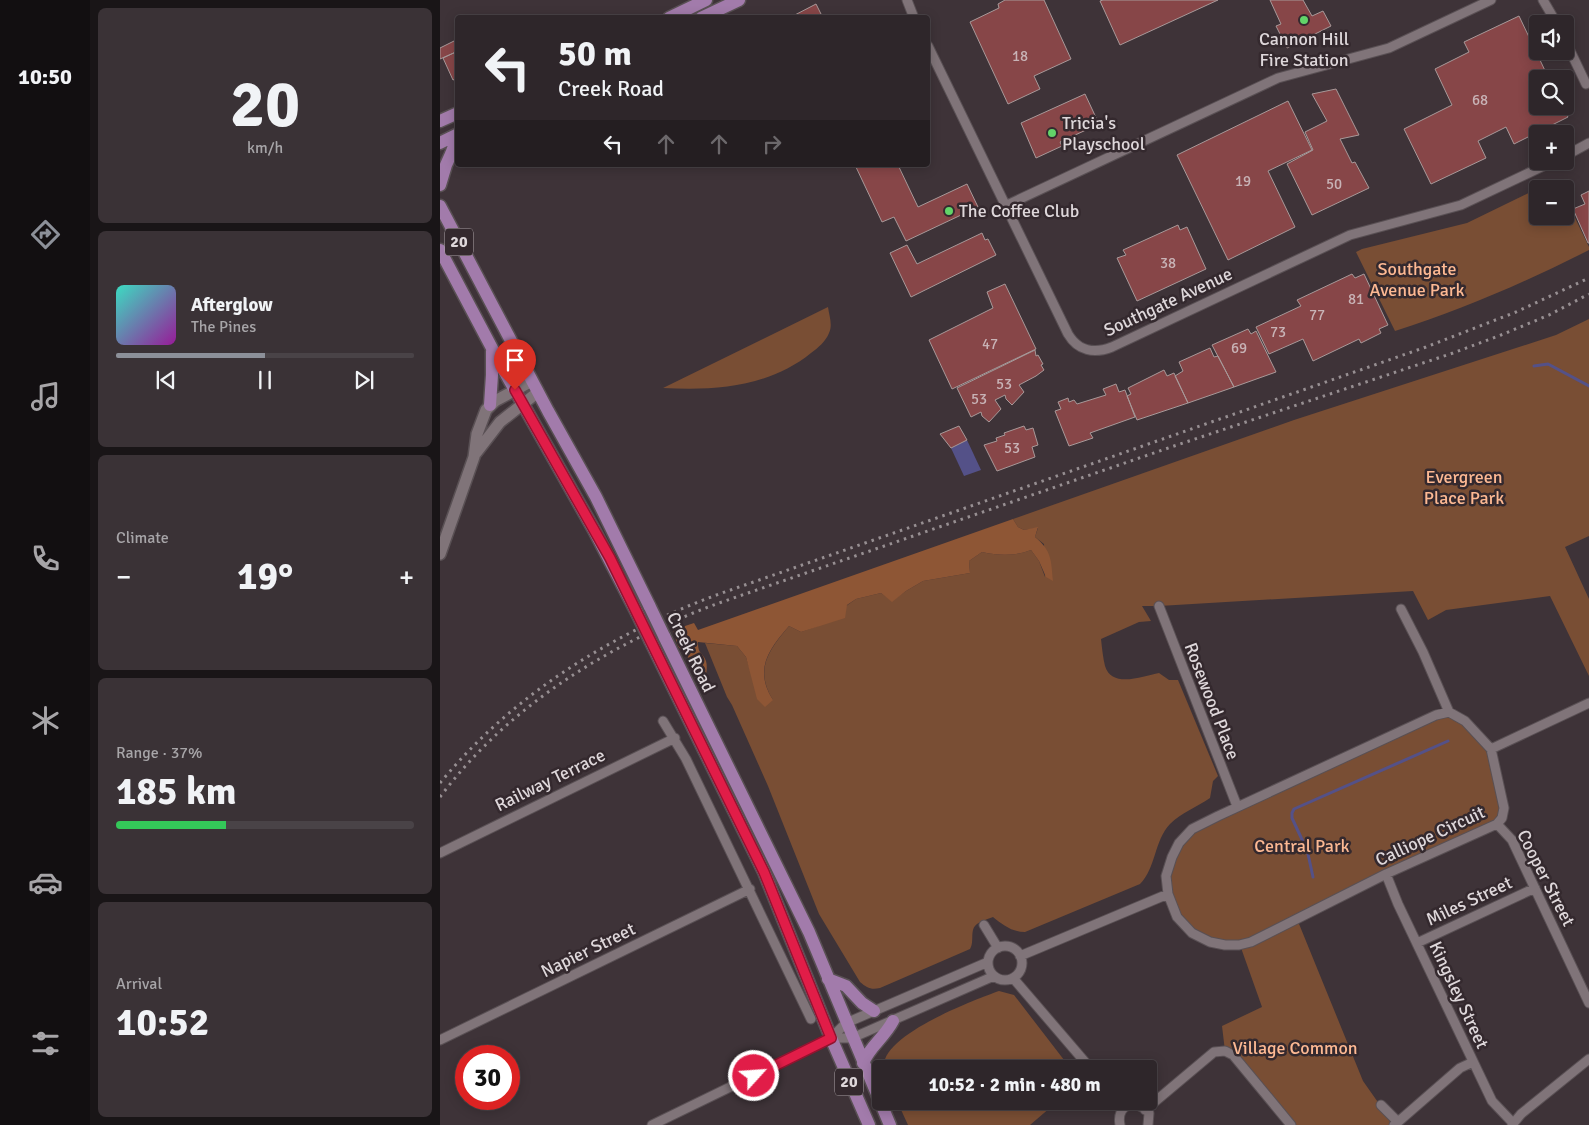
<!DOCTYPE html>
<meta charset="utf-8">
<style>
:root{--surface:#2e262a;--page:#3a3236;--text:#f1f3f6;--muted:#a7a5a8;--line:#494347;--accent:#8c9099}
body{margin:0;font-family:Signika,sans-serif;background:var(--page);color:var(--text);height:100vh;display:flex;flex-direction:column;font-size:19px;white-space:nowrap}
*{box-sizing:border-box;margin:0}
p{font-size:16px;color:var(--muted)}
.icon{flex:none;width:28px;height:28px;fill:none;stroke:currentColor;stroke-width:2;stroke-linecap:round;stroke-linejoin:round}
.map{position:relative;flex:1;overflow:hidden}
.sheet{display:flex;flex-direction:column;gap:8px;padding:8px;background:#191517;width:350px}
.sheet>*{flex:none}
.hud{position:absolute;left:15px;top:15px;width:475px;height:152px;border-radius:5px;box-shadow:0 2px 12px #0003,0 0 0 1px var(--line);background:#2e262a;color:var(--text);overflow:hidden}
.fabs{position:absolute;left:1089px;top:15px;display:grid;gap:10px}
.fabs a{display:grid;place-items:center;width:45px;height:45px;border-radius:5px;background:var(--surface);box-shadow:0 2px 12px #0003,0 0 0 1px var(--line);font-size:25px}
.speed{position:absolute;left:15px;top:1045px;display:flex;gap:10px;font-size:25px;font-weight:700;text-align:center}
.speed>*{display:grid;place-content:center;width:65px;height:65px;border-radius:50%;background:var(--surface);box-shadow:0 2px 12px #0003,0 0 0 1px var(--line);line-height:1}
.speed .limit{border:8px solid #d22;background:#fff;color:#111}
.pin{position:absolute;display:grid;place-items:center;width:42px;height:42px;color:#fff;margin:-51px -21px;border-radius:50% 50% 50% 0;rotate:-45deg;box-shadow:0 0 5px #0007}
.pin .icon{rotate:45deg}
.me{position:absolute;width:55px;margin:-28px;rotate:64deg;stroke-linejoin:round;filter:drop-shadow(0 0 4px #0008)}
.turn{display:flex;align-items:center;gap:18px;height:105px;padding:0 20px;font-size:22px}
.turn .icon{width:65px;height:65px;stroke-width:2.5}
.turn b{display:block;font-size:35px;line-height:42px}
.lanes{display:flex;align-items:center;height:48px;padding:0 20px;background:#0003;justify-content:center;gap:25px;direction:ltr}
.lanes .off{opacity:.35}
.big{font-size:38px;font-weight:700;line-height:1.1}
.sheet .card{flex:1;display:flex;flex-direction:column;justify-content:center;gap:8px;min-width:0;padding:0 18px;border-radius:8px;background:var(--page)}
.sheet .dial{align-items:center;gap:0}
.dial b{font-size:65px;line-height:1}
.song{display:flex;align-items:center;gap:15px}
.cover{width:60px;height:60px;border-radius:8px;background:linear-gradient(135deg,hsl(170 70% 55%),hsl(300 70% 35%))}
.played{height:5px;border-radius:2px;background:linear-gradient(90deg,var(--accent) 50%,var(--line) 50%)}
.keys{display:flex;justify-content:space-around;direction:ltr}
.heat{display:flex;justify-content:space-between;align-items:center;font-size:28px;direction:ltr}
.charge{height:8px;border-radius:4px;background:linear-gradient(90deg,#34c759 37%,var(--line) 0)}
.trip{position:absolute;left:432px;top:1060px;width:285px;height:50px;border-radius:5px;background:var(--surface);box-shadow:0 2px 12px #0003,0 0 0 1px var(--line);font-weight:700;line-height:50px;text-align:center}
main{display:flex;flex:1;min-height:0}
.menu{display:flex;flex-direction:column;width:90px;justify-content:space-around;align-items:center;background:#120f11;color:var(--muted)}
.menu .icon{width:35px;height:35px}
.menu .current{color:var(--accent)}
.menu b{font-size:22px;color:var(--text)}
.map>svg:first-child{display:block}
.green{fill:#794e34}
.forest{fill:#8e5635}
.water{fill:#545188}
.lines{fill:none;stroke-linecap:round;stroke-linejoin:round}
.stream{stroke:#545188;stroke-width:3}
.building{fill:#874648;stroke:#a89999}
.minor-casing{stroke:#595054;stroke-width:11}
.tertiary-casing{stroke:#595054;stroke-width:14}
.primary-casing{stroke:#595054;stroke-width:15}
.minor{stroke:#807479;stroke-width:9}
.tertiary{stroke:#807479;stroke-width:11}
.primary{stroke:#a27bab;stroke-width:12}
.rail{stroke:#978f92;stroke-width:3;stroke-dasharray:2.5 5;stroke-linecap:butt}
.primary-bridge-casing{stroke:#595054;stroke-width:15;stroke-linecap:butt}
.primary-bridge{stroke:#a27bab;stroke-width:12}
.route-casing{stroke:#92132f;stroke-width:12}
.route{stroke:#e11d48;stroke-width:9}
.poi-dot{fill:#62d469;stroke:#34292e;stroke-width:2}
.labels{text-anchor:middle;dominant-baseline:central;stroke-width:5;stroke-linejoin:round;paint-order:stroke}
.number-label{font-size:15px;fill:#c8b3b6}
.shield{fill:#34292e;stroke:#aba3a6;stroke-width:1}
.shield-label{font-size:16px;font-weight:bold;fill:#ded7da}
.poi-label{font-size:18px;fill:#ded7da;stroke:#34292e;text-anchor:start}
.park-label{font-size:18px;fill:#fdb993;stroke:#34292e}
.street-label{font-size:18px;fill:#ded7da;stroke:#34292e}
</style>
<main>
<nav class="menu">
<b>10:50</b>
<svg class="icon current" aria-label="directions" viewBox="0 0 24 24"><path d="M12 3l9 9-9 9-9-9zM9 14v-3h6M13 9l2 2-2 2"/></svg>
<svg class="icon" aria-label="music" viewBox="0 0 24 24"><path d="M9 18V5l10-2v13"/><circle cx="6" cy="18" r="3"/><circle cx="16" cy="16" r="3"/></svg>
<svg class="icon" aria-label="phone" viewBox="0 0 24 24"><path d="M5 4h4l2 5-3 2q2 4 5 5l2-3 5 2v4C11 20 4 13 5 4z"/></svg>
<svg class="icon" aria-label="climate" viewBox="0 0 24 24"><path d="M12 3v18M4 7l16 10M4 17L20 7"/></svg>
<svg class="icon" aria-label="car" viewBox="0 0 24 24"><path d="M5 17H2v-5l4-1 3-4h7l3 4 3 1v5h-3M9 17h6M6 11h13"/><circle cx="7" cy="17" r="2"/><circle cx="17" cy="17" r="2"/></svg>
<svg class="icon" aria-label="filters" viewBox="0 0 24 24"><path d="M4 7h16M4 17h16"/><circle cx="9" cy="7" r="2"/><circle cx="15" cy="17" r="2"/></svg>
</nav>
<section class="sheet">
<div class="card dial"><b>20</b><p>km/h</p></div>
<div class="card">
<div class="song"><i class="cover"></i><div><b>Afterglow</b><p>The Pines</p></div></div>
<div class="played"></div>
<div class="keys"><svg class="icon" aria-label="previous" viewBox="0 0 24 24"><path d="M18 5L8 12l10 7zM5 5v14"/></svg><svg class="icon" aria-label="pause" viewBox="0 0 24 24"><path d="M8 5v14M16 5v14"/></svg><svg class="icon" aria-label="next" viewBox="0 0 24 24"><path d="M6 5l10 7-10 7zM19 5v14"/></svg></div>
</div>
<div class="card"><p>Climate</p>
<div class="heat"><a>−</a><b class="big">19°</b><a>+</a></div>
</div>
<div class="card"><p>Range · 37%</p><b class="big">185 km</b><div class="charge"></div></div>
<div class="card"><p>Arrival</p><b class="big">10:52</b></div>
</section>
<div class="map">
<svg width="1149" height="1125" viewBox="0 0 1149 1125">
<rect width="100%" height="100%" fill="#3e3338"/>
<path class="green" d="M1097,189L1098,216H1125V197L1149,247V250C1086,282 1022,310 955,331L916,252L922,249L1027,223Z
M388,307C389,315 393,325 389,333C386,341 378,348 371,353C329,387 275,391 223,388Z
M1149,319V536L1125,547L1149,599V676L1110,596L1006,610L988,620L973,591L719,606H702L711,621L699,622L661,639C662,648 663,658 665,666C672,689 703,676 719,673L729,680H738L778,776L773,781L770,798C757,807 741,813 730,824C714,841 716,868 700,884L585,932C572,932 563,925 553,917C548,919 541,921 537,924C529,930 535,941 530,949L440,988C431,990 427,988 420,982L379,914L328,786L292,705L287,697L265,643L297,646L306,657L312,676L333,700C314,669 329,650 349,626L361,632L378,626L416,599L441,593L452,601L466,591L483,581L530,573L529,561L542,552C559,556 576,556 591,550L599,561L605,577L604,544L595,537L598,528L584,530L578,527L573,519L854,420L1116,335Z
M1009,712L1051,749L1062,818L857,919L923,1081L954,1125H851L785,1051L782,1026L822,1007L800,945L752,933L728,894L729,867L752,829Z
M559,991L574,995L631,1069H444C438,1036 534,1000 559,991Z
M457,1101H618L590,1125H468Z"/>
<path class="forest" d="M573,519L578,527L584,530L598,527L595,537C612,551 611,560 613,581L606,577L599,561L591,550C576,556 559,556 542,552L529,561L530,573L483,581L466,591L452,602L441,593L416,599L407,605L405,618L361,632L349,626C328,650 314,670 333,700L325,707L317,699L306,657L297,646L258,642C258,655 262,651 266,661C268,668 266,679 262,685L256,680L251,661L238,646L233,630L254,623L258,630Z"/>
<path class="water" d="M527,440L541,470L524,476L511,448Z"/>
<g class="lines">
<path class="stream" d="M1094,366L1108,364L1149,386
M865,846L852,818V813L854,809L1008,741
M868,854L873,877"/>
</g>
<path class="building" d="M565,0H604L631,59L594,76L600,89L568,104L530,22L559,8L558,4Z
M663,0H778L680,45L660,1Z
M830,0H863L872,16L883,11L891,26L847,48L836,26L841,24Z
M376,4L383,18H349Z
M1079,16L1109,79H1098V106H1122L1128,117L1074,144L1066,127L1038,141L1046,158L991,184L964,129L1012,105L995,69L1029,52L1024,42Z
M18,39V51L0,59V48Z
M18,51V78L13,80L3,58Z
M896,89L919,135L900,139L912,163L915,162L929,188L872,215L847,164L873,150L865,132L887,121L872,94Z
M645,94L659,124L620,142L622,146L596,158L581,123Z
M848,101L872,150L828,171L855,227L788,260L737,155Z
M415,165H458L478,207L527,184L538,207L466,241L454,217L442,222Z
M1149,191V243H1148L1133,209L1145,204L1141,195Z
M738,225L740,230L747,227L766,269L697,301L677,258L686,255L683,250Z
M542,233L545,240L548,239L556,255L471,297L450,253L467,245L477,264Z
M912,274L915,278L924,274L948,325L939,329L941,333L921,343L919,339L873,361L863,339L829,354L816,327L861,306L857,300Z
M565,284L596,349L512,389L489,340L553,308L547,292Z
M808,329L811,334L816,331L836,372L794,387L772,345Z
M770,348L774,357L778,356L794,387L748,403L735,376L743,371L739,362Z
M595,350L596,356L598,355L603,364L601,365L604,370L596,376L579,385L584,392L572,405L566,399L565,395L555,400L561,409L549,422L542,416L541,412L531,417L517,388Z
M724,370L727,376L734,373L748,403L697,420L687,396L691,394L688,388Z
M676,384L679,392L685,390L695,417L650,433L653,438L629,446L615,411L621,409L618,402L628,398L629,402L634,400L637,404L666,395L663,389Z
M519,426L527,440L511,448L500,434Z
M584,426L586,430L593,428L598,445L592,447L595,457L557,471L544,445L557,441L556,438L565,435L564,433Z"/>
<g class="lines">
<g class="minor-casing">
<path id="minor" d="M467,0L474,18
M1103,0L1117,24
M1125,40L1146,84
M488,46L628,334C638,351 654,354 672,347L910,235L1021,205L1114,161
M1125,156L1149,143
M565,206L838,78L949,48L1051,0
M719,606L797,806
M961,609L983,652L1009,712
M1009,712L1025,721L1051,749L1064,808L1062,818L1057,824L946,874L811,942L799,945H785L770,942L752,933L737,917L728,894L726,876L732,857L739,843L752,829L778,816L996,715Z
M223,721L246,759L371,1019
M1051,749L1149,703
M1057,824L1072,840L1149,1003
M0,853L235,738
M946,874L958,904L1052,1101L1073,1123
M544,925L558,948
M977,943L1095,888
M548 963a17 17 0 1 1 34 0a17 17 0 1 1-34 0Z
M580,956L728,894
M573,978L651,1069
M391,1038H412L554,976
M0,1040L310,889
M941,1105L958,1122L954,1125
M705,1110L774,1052L785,1051L793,1055L851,1125
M958,1122L1020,1068L1033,1062
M212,1125L391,1038L406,1023L548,962
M680,1125C676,1105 695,1097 709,1113L708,1125
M1072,1125L1081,1114L1149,1059"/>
</g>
<g class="tertiary-casing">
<path id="tertiary" d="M36,453L60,422L98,392
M0,554L34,457L37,434L46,410L55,401L92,381"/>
</g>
<g class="primary-casing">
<path id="primary" d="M229,18L266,0
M261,18L299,0
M0,121L18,113
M0,143L18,134
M0,185L6,165L11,154L18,135
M0,206L108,411L156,497L210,607
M0,250L63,369L154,530L197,613
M50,405L52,375V351
M224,636L369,932L450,1125
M211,642L324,872L391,1038L429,1125
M388,979L406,986L422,1003L434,1011
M423,1063C430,1046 444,1038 453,1021"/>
</g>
<use href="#minor" class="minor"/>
<use href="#tertiary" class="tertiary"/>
<use href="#primary" class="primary"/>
<path class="rail" d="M0,783C74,693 174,632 282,593L986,347L1076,312L1149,278
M0,797C70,704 171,643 279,603L737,445L1013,353L1061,335L1109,315L1149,294"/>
<g class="primary-bridge-casing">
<path id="primary-bridge" d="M210,607L224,636
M197,613L211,642"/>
</g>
<use href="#primary-bridge" class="primary-bridge"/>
</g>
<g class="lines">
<g class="route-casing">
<path id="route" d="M75,390L170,558L324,872L391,1038L314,1076"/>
</g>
<use href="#route" class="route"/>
</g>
<g class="poi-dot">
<circle cx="864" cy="20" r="5"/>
<circle cx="612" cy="133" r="5"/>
<circle cx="509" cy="211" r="5"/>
</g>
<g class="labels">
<g class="number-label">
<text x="580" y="56">18</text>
<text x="1040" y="100">68</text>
<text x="803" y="181">19</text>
<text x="894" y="184">50</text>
<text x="728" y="263">38</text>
<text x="916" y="299">81</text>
<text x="877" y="315">77</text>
<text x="838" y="332">73</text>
<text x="550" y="344">47</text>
<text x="799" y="348">69</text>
<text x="564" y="384">53</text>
<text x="539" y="399">53</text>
<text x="572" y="448">53</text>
</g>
<g class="shield">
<rect x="5" y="228.5" width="28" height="27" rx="4"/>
<rect x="395" y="1068.5" width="28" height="27" rx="4"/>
</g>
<g class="shield-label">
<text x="19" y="242">20</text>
<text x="409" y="1082">20</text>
</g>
<g class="poi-label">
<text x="864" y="39" text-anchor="middle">Cannon Hill<tspan x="864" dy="21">Fire Station</tspan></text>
<text x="622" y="123">Tricia's<tspan x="622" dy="21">Playschool</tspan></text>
<text x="519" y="211">The Coffee Club</text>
</g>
<g class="park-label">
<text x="977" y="269">Southgate<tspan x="977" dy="21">Avenue Park</tspan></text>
<text x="1024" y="477">Evergreen<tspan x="1024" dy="21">Place Park</tspan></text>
<text x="862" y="846">Central Park</text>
<text x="855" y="1048">Village Common</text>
</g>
<g class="street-label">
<text transform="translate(728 302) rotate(-25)">Southgate Avenue</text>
<text transform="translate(251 652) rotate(64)">Creek Road</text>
<text transform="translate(772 701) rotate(69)">Rosewood Place</text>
<text transform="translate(110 780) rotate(-26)">Railway Terrace</text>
<text transform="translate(990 836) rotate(-25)">Calliope Circuit</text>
<text transform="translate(1106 878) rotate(63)">Cooper Street</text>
<text transform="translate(1029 901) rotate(-25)">Miles Street</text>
<text transform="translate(148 950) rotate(-26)">Napier Street</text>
<text transform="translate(1019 995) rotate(65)">Kingsley Street</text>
</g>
</g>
</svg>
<div class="fabs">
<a><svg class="icon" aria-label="sound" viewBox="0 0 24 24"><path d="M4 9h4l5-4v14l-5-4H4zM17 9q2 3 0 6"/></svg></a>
<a><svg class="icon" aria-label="search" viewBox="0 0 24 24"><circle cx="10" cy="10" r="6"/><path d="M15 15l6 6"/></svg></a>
<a>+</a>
<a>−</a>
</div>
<div class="speed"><div class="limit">30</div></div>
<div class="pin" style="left:75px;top:390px;background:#d93025"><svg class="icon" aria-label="arrive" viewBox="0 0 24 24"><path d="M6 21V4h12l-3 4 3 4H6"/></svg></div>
<svg class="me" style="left:314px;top:1076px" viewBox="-20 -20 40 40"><circle r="17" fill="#e11d48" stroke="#fff" stroke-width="3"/><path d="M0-11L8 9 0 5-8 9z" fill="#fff"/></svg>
<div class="trip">10:52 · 2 min · 480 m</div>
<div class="hud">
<div class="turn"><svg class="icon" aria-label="left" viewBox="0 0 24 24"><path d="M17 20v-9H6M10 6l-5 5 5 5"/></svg><div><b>50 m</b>Creek Road</div></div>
<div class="lanes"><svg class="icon" aria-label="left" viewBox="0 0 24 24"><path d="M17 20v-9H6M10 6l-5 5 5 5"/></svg><svg class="icon off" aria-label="ahead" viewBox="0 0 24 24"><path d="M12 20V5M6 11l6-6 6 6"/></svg><svg class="icon off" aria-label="ahead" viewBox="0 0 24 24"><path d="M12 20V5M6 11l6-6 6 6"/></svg><svg class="icon off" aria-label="right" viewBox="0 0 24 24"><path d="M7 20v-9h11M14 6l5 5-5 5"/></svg></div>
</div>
</div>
</main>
